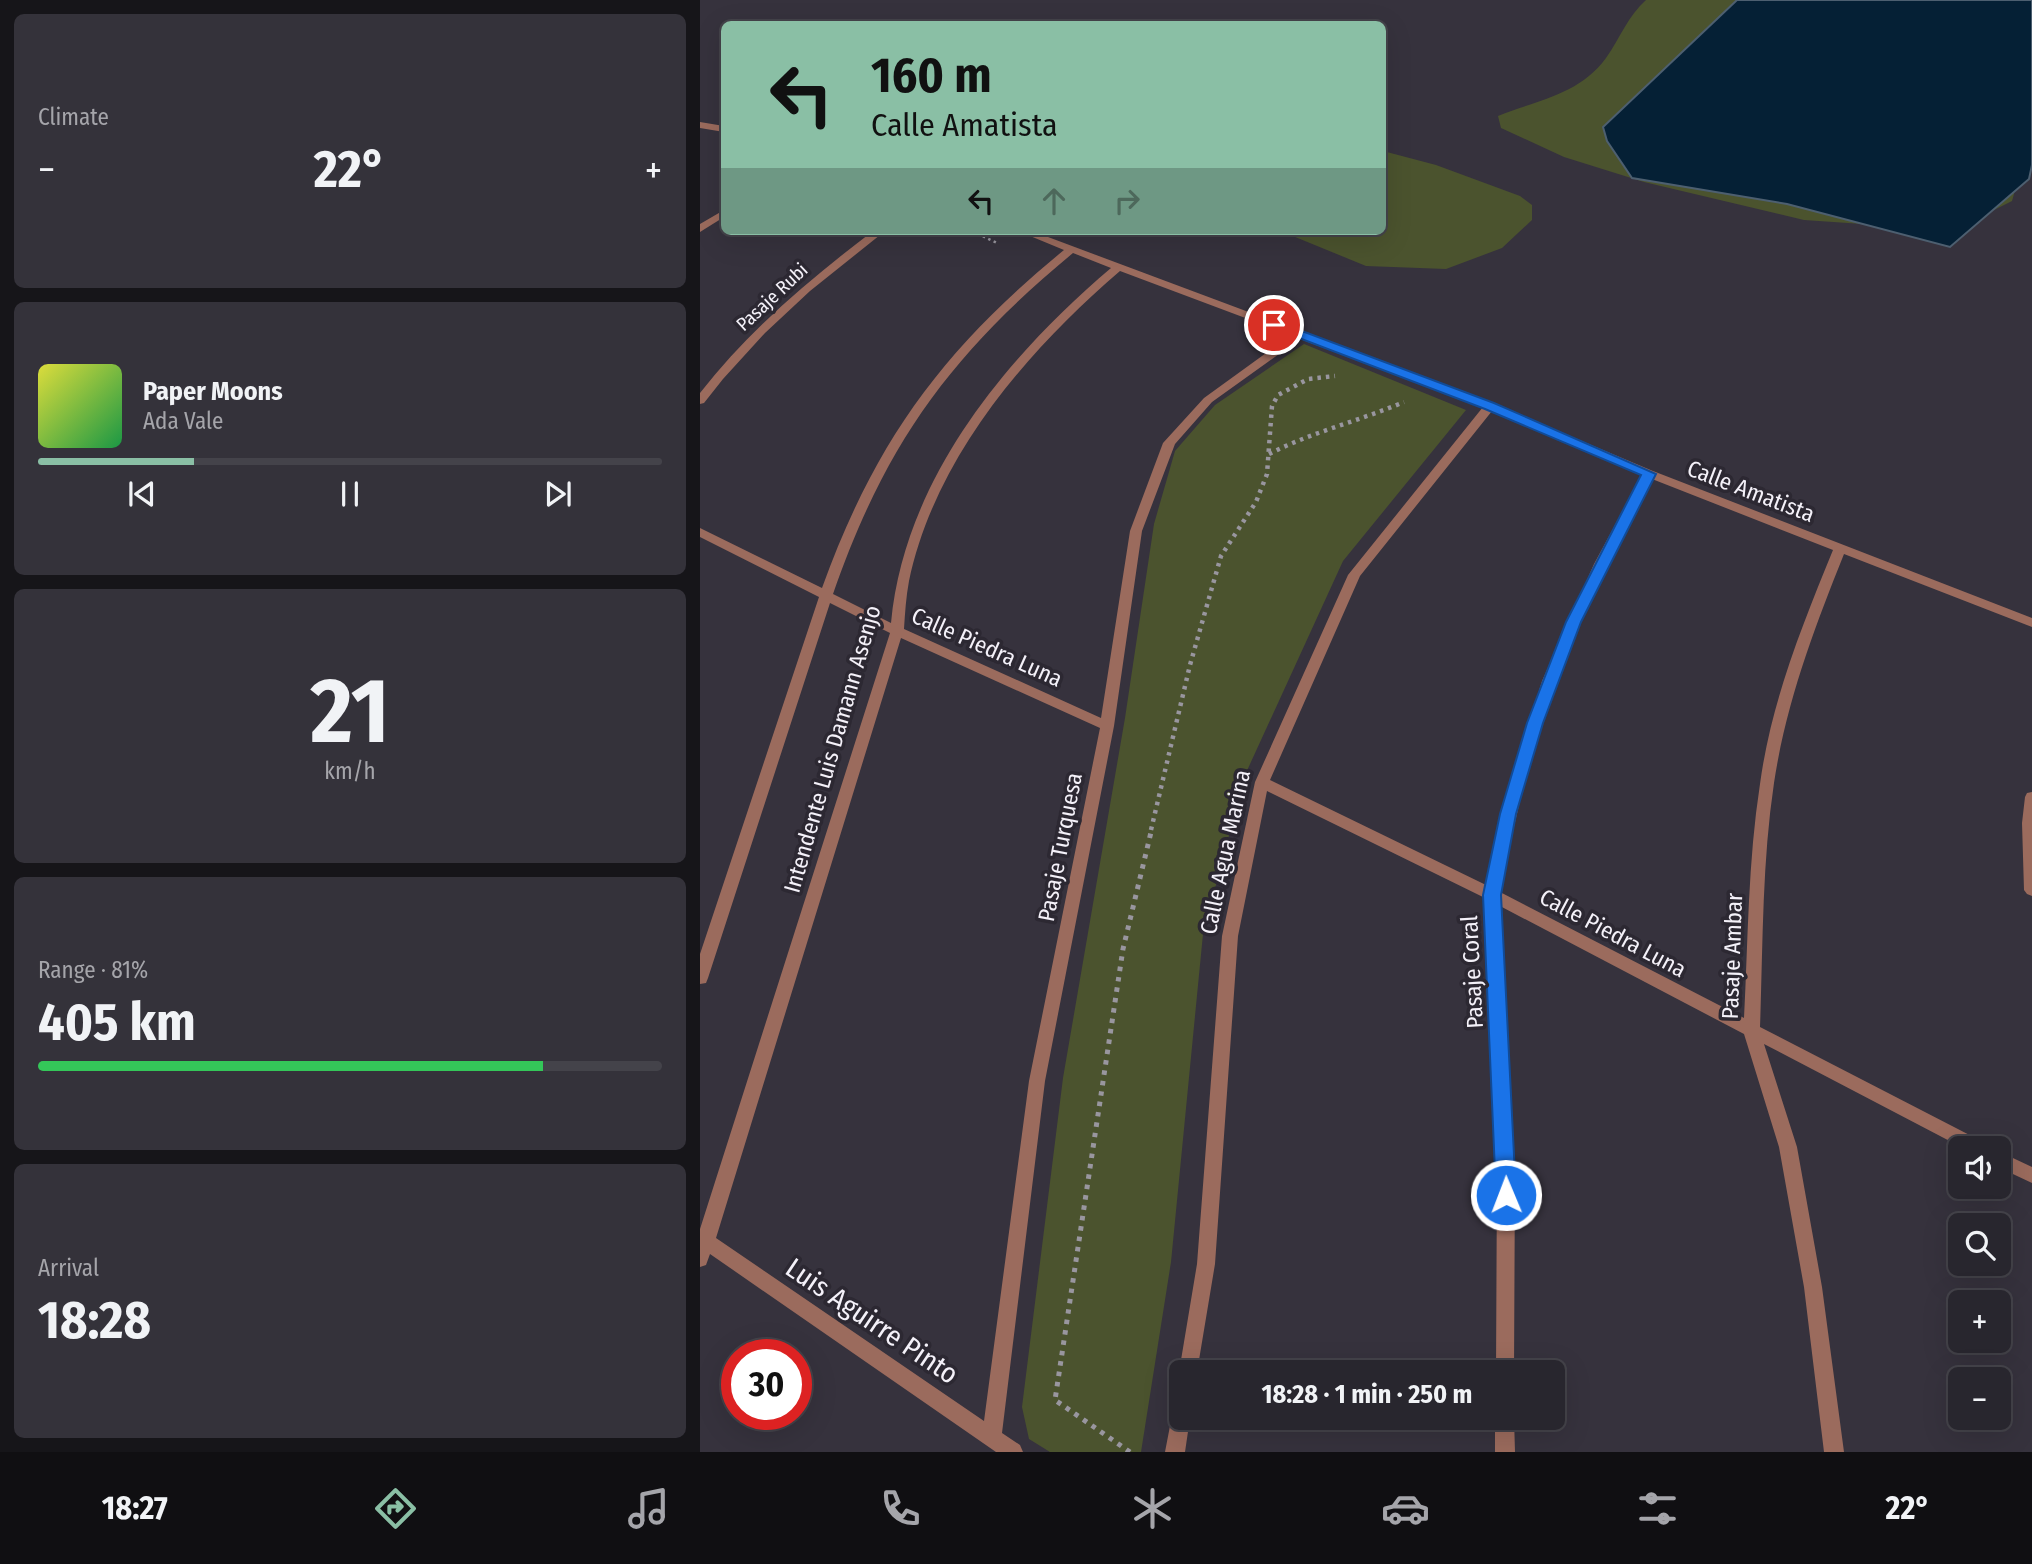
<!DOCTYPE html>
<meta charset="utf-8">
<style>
:root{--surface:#28262e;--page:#34323a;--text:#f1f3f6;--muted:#a5a5aa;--line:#44434a;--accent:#8abfa5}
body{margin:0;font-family:"Fira Sans Condensed",sans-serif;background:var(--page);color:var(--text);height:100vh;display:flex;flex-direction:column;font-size:26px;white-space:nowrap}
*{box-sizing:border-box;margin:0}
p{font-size:23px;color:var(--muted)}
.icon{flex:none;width:38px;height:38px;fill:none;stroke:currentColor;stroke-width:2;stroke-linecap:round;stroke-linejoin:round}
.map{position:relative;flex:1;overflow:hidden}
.details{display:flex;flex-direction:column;gap:14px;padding:14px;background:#161519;width:700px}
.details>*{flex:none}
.top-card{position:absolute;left:21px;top:21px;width:665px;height:214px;border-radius:10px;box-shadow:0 7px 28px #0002,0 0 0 2px var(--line);background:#8abfa5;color:#111;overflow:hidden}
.controls{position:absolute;left:1248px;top:1136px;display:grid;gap:14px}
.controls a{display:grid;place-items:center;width:63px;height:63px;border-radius:10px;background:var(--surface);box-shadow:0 7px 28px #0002,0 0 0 2px var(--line);font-size:35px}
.speed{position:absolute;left:21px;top:1339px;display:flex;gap:14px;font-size:35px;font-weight:700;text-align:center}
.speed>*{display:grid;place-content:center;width:91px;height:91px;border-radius:50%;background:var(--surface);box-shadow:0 7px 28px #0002,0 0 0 2px var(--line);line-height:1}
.speed .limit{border:10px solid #d22;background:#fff;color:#111}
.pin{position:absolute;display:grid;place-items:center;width:60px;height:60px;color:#fff;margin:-30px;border:4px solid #fff;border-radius:50%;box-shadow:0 2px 7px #0007}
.me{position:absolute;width:77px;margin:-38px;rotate:359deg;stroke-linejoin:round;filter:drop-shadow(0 0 5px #0008)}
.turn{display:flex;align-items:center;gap:24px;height:147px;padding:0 35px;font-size:32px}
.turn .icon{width:91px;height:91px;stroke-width:2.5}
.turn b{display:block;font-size:49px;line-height:60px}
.lanes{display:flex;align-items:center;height:66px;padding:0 35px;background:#0003;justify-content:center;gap:35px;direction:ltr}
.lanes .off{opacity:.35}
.big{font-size:52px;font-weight:700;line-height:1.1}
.details .card{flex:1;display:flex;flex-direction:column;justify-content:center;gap:10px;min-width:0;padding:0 24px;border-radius:10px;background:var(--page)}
.details .dial{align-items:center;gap:0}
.dial b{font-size:91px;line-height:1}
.song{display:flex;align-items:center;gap:21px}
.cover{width:84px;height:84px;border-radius:10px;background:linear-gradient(135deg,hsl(60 70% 55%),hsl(140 70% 35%))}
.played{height:7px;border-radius:4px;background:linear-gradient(90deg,var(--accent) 25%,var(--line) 25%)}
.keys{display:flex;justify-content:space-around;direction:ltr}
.heat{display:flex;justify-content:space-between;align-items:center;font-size:38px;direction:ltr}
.charge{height:10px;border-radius:5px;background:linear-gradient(90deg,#34c759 81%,var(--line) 0)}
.trip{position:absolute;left:469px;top:1360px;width:396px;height:70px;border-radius:10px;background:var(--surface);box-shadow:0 7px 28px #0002,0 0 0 2px var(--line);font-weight:700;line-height:70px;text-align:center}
.menu{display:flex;height:112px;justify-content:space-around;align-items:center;background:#100f12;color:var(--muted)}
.menu .icon{width:49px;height:49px}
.menu .selected{color:var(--accent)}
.menu b{font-size:32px;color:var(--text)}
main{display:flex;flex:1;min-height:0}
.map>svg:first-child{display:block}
.green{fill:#4b532e}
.water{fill:#052035;stroke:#4d5f70;stroke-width:2}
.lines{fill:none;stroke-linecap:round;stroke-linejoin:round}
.path-far2{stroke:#99969f;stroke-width:2.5;stroke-dasharray:2.5 3.5;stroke-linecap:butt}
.path-far1{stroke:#99969f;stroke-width:4.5;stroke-dasharray:3.5 5;stroke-linecap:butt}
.path{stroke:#99969f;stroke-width:5;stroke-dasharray:4.5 6;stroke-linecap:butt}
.minor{fill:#9b6b5d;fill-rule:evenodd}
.route{fill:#1a73e8;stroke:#114b97;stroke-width:2}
.labels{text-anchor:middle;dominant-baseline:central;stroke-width:7;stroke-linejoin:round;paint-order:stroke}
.far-street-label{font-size:19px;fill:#f4f1f9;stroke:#2c2832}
.street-label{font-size:23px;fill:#f4f1f9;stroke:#2c2832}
.near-street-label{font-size:28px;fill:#f4f1f9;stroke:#2c2832}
</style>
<main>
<section class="details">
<div class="card"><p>Climate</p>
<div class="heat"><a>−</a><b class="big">22°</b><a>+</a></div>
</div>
<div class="card">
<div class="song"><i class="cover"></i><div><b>Paper Moons</b><p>Ada Vale</p></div></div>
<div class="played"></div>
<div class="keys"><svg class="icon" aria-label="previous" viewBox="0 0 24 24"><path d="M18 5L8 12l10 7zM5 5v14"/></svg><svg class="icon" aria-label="pause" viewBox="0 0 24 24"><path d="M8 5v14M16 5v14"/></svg><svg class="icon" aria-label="next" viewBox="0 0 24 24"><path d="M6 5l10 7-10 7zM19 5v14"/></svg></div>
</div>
<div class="card dial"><b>21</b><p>km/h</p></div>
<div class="card"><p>Range · 81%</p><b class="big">405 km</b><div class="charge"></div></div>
<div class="card"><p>Arrival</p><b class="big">18:28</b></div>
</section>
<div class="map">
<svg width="1332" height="1452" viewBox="0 0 1332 1452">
<rect width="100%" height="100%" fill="#36323d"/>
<path class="green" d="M946,0H1332L1319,176L1312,201L1268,223L1221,228L1104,220L944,182L864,157L801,128L798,116C837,100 879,95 906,58C920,38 928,16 946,0Z
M683,151L736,165L820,196L832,205V220L802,248L746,269L666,266L583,232L682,231Z
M604,344L766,410L643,561L545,775L503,934L471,1262L441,1452H350L329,1439L322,1407L363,1078L425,718L454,524L475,451L515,405Z"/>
<path class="water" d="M1037,0H1332V165L1329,179L1250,247L1087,204L932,178L907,141L903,127Z"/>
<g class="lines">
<path class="path-far2" d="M272,231L299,244"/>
<path class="path-far1" d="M569,454C612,432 659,421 704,402
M451,830L490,665L521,556L556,502L567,474L572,406L578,395L608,379L635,376"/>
<path class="path" d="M430,1452L355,1400L423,949L452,828"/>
<path class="minor" d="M0,122L24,126V132L0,128Z
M24,210V217L0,232V224Z
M173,231H185L110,291L65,333L23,379L4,403L0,404V393C49,330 110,279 173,231Z
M318,231H332L794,404L953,471L1332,618V627L1144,554C1114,629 1086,703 1074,783C1062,863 1063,946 1060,1027L1285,1143L1288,1148H1263L1064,1044L1097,1147L1122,1287L1144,1452H1124L1104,1287L1079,1147L1044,1034L800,906L815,1169L814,1372H796L797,1169L785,898L567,791L538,936L515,1264L497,1372H481V1378L479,1372L497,1264L522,936L555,782L648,575L783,407L600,339L512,402L475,444L442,531L414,726L345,1081L302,1433L320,1445L323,1452H296L10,1254L6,1265L0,1267V1229L190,633L130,603L8,978L6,983L0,984V954L119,597L0,537V528L122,588C175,441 243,349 364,250ZM373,253L411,268C306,357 204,480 191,623L133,594C185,444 251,354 373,253ZM420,271L591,335L504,398L463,443L430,531L401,718L204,629C205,613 206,597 209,581C235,457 327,351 420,271ZM792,411L942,475L894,564L842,681L801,814L786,885L570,780L660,576ZM952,479L1133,550C1102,626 1071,702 1060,784C1048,861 1048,940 1044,1018L800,892C814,821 831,750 856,681C881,611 917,545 952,479ZM201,638L400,728L329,1081L284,1421L16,1238Z
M1332,792V896L1327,894L1324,890L1322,823L1325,797L1327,793Z
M1298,1151L1332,1167V1183L1298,1167Z
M481,1403V1418H490L485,1452H465L474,1405Z
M795,1418H814L815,1452H795Z"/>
</g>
<path class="route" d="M570,322H578L794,403L956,474L881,622L843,723L816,814L801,895L816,1195L813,1201L806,1203L799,1201L796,1195L783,895L800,814L827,723L866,622L941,475L785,409L570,327Z"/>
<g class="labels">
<g class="far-street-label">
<text transform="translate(72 297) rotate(-43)">Pasaje Rubi</text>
</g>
<g class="street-label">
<text transform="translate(1051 491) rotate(21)">Calle Amatista</text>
<text transform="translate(287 647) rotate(24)">Calle Piedra Luna</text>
<text transform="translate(132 749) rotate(-74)">Intendente Luis Damann Asenjo</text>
<text transform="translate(360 847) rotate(-79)">Pasaje Turquesa</text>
<text transform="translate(525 852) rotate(-78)">Calle Agua Marina</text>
<text transform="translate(913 933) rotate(28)">Calle Piedra Luna</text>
<text transform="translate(1032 956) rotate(-88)">Pasaje Ambar</text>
<text transform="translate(772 972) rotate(-93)">Pasaje Coral</text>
</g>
<g class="near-street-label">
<text transform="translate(172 1321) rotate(34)">Luis Aguirre Pinto</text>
</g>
</g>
</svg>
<div class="controls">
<a><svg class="icon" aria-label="sound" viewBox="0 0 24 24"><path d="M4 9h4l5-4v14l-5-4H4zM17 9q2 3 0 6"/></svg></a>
<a><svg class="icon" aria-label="search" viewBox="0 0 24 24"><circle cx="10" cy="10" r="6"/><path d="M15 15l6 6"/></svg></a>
<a>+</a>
<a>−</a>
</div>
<div class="speed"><div class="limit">30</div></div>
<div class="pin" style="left:574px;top:325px;background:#d93025"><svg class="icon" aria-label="arrive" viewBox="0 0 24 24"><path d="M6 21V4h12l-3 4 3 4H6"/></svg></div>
<svg class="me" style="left:806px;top:1195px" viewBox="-20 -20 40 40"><circle r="17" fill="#1a73e8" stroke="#fff" stroke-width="3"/><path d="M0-11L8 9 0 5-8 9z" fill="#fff"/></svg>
<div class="trip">18:28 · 1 min · 250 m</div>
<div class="top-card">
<div class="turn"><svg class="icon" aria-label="left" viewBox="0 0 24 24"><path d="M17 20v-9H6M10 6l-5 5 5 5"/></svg><div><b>160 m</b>Calle Amatista</div></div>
<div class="lanes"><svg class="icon" aria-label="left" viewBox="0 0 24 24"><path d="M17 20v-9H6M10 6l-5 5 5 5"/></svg><svg class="icon off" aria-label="ahead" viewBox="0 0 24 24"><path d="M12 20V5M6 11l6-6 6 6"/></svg><svg class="icon off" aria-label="right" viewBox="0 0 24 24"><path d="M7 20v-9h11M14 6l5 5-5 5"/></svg></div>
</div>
</div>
</main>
<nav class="menu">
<b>18:27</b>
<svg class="icon selected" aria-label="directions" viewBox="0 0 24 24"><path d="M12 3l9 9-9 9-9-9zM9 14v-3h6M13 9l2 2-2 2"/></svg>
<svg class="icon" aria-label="music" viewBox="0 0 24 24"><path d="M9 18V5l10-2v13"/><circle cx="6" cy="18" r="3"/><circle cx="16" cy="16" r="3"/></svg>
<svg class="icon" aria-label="phone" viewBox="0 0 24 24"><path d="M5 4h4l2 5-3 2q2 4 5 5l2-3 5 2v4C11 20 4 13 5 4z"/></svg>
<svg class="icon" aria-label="climate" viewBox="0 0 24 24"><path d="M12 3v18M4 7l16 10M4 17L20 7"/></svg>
<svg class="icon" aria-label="car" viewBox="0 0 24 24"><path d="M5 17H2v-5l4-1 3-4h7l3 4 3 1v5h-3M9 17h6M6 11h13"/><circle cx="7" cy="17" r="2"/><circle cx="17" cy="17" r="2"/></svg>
<svg class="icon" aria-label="filters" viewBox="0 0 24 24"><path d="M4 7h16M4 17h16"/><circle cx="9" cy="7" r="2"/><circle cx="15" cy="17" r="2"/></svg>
<b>22°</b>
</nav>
